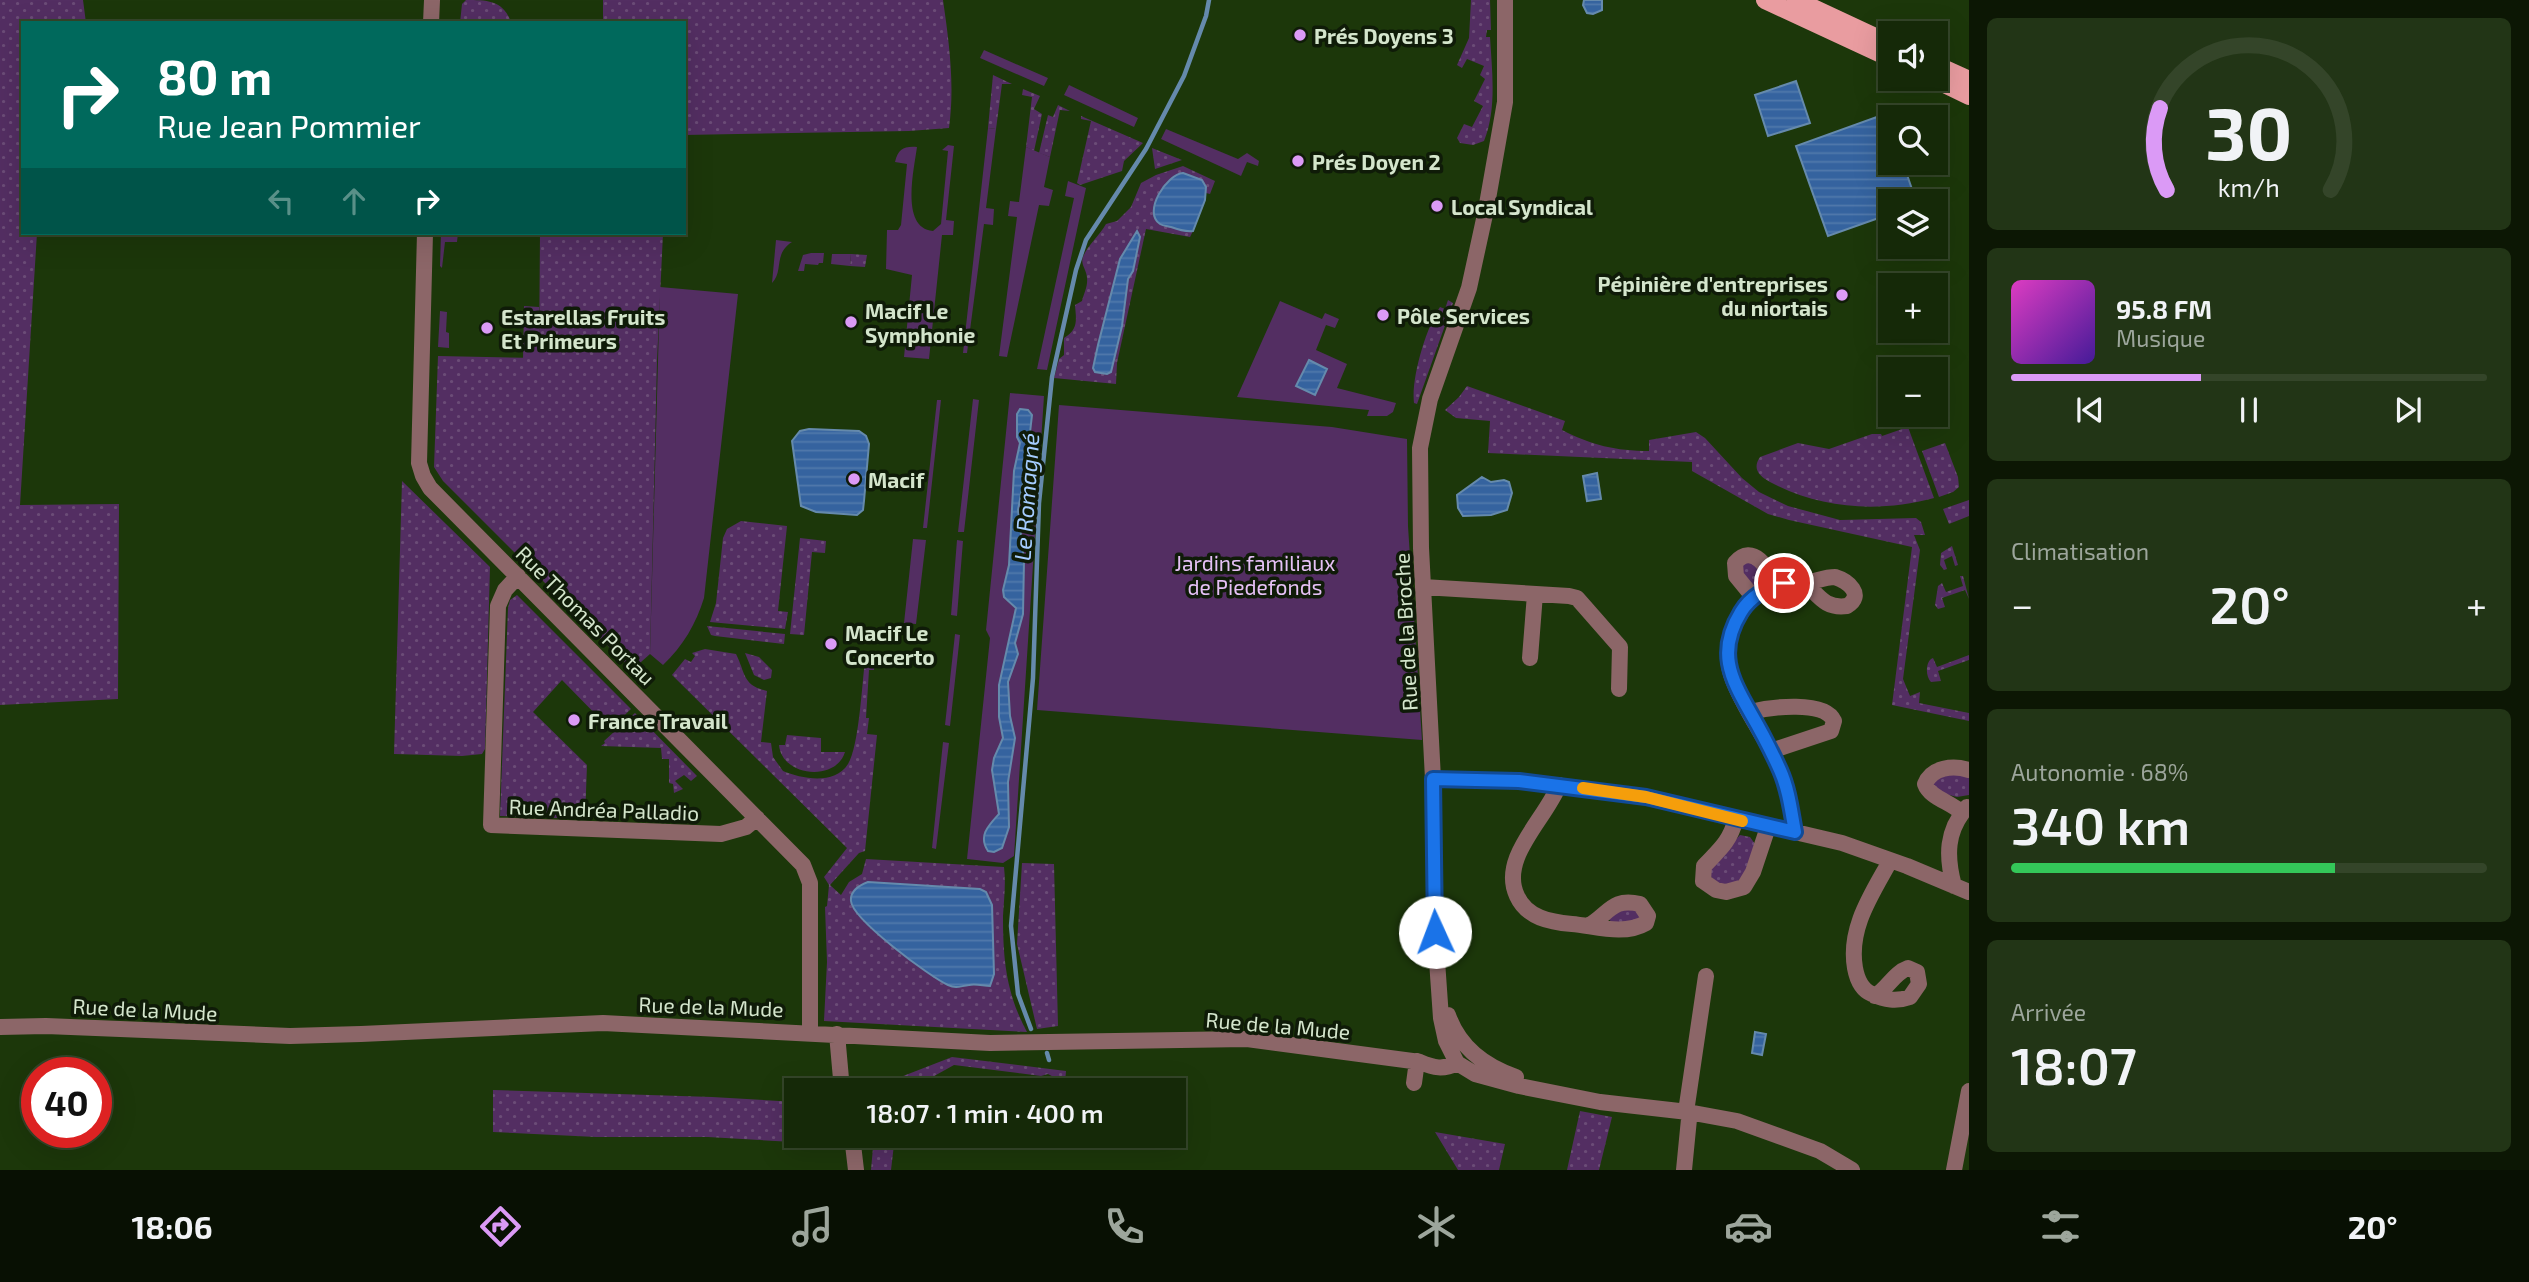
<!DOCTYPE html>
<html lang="fr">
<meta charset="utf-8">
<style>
:root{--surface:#152908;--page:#223516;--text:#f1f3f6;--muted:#9da69c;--line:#344529;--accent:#db9af6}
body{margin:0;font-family:"Exo 2",sans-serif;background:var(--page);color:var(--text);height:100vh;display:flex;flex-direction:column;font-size:26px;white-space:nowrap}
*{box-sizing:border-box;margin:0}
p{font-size:23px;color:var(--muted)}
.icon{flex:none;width:38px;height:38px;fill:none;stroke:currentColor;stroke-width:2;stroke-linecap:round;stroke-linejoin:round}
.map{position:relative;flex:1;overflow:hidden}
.drawer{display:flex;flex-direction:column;gap:18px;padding:18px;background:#0c1704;width:560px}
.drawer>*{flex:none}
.top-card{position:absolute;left:21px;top:21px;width:665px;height:214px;border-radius:0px;box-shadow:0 7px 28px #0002,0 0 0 2px var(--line);background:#00695c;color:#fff;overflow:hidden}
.fabs{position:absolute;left:1878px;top:21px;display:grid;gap:14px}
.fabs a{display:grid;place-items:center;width:70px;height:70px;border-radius:0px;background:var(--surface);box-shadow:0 7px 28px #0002,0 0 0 2px var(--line);font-size:35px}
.speed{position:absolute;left:21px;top:1057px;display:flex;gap:14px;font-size:35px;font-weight:700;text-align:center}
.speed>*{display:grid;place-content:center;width:91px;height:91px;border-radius:50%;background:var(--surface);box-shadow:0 7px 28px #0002,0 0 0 2px var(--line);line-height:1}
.speed .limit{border:10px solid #d22;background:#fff;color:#111}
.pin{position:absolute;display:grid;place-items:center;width:60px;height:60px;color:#fff;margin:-30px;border:4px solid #fff;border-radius:50%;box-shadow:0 2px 7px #0007}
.me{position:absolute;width:77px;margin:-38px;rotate:358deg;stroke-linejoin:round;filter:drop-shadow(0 0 5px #0008)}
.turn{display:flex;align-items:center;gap:24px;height:147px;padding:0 21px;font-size:32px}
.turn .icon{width:91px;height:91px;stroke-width:2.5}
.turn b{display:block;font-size:49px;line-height:60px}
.lanes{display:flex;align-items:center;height:66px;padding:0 21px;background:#0003;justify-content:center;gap:35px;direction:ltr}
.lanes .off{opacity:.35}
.big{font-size:52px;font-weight:600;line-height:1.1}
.drawer .widget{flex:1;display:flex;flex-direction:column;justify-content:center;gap:10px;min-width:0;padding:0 24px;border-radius:10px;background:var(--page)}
.drawer .dial{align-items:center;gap:0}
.dial svg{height:182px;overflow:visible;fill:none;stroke:var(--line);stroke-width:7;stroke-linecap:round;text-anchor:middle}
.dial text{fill:var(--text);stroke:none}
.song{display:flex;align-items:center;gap:21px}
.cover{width:84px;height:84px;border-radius:10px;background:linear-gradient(135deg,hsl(310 70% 55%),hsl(260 70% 35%))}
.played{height:7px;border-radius:4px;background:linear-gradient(90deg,var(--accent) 40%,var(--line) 40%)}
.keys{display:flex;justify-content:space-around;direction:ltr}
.heat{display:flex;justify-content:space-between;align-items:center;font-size:38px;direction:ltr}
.charge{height:10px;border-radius:5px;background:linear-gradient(90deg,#34c759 68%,var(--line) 0)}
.trip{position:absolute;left:784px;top:1078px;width:402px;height:70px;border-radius:0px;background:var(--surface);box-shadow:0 7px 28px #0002,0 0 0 2px var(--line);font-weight:600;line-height:70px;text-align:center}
.menu{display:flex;height:112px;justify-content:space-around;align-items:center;background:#081003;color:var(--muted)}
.menu .icon{width:49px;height:49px}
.menu .selected{color:var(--accent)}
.menu b{font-size:32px;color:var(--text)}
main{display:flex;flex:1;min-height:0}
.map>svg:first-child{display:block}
.grass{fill:url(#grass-dots)}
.garden{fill:#532e62;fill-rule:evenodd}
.water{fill:url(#water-rules);stroke:#658aac;stroke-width:2}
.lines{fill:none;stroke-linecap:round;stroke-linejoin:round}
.stream{stroke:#658aac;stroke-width:4.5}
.minor{stroke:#8c6668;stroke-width:16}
.major{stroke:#e99ca0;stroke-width:18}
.route-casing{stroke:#114b97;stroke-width:18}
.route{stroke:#1a73e8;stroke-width:12}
.slow{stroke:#f59e0b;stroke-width:12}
.poi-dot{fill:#db9af6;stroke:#0f1b08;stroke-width:2.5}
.labels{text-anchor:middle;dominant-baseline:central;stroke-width:7;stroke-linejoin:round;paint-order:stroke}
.poi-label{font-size:21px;font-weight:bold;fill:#d4e5cc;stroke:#0f1b08;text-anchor:start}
.park-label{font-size:21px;fill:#e6c1f6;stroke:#0f1b08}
.street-label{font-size:21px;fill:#d4e5cc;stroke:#0f1b08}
.water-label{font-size:23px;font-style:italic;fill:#a5ccff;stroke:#0f1b08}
</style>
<main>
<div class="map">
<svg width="1969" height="1170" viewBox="0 0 1969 1170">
<defs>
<pattern id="grass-dots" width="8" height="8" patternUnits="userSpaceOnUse" patternTransform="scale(1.75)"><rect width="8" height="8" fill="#532e62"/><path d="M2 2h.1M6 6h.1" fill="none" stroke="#6b4c77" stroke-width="1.8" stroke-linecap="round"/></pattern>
<pattern id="water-rules" width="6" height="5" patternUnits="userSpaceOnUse" patternTransform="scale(1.75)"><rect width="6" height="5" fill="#35639f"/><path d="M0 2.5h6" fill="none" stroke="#5179ab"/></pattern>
</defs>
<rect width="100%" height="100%" fill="#1c370a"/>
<path class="grass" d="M0,0H83L86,23H23V233H37L20,505L119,504L118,699L0,705Z
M466,0C487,0 503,0 511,22L514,23H460L462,4Z
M603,0H943C949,42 955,85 949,128L909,131L684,135V23H603Z
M1471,0H1490L1491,30H1487L1486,37H1490C1492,71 1497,109 1484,141L1473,145L1460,143L1457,138L1464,124L1472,127L1483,106L1474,101L1485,79L1480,75L1484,66L1467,59L1462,68L1457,65L1469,38Z
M993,75L1012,84H1002L996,129L988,128Z
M1023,89L1040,96L1034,109L1042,114L1034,151L1026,147L1032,97L1022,95Z
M1058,105L1070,111L1060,110L1050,157L1039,153L1048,115L1053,117Z
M1081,116L1143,143L1124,161L1122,171L1080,185L1077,183L1091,121L1081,119Z
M1152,148L1182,160L1155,169Z
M1183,166L1215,181L1210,194L1206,193V187L1197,178L1183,173L1158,198L1154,206L1186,232L1193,231L1190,237L1146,229L1117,363L1116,384L1054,378L1059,359L1064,355V338C1079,329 1076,319 1075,305L1082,301C1084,293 1088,286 1087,278C1087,270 1080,264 1083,257C1087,246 1100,235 1106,224L1117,221L1131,207L1141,183L1156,175Z
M540,233H663L657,361L650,654L632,670L443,481L434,467L438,356L539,358Z
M851,254L867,255L865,267L850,266Z
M1448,300L1453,303L1417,404L1414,403C1411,378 1426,328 1440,307L1445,309Z
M1467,386L1565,421L1562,430C1591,445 1616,451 1649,451V440L1696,432L1705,438L1742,478L1759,492L1788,506L1840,520L1916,518L1921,522L1925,535H1914L1920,550L1903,679L1910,696L1920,692L1919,703L1969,713V721L1892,705L1912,547L1789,520L1768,514L1692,471V462L1488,453L1490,421L1456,418L1445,410L1459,397Z
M1908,427L1934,498C1878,513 1821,509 1770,482C1759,476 1752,469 1760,457L1798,443L1829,449L1872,434H1881L1882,436Z
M1945,443L1958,477L1959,487L1953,492L1939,497L1922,451Z
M402,481L490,567L485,749L482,754L462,756L394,754Z
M1969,500V516L1949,524L1943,509Z
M741,521L787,526L778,611L788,612L785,629L710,622L716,603L723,538L727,529Z
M800,538L826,541L825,553L812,552L804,635L790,634Z
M1952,546L1958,565L1955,566L1952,556L1944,560L1947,569L1944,570L1940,565L1941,553Z
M1745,561L1756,563L1766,581L1758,587H1754L1742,578L1741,565Z
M1960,576H1963L1969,599L1965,590L1942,598L1945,607L1938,609L1935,605L1938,586L1942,583L1946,592L1963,586Z
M517,595L631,709L610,729L562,680L533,712L587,765L585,819L500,816L508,608L510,600Z
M707,626L785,634L784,644L715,636L711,635Z
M705,649L736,654C746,674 742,685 767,691L761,742L771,743L773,757L783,771C802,779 835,785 848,764C859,747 862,683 865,661L875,663L874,670H869L866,718H869L867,734L877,735L865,851L859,853L830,885L841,895L849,882L862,874L866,859L1004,867C1006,884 1004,899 1003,916C1003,959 1006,993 1027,1032L824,1021L827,962L825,907L827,906L829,885L824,877L847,848L672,675L685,659L691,662L695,656L692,653Z
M745,653L759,657L772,670L771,678L764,680L754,675Z
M1969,655V660L1938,671L1941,681L1931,682C1926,677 1925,664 1931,659L1933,658L1937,667Z
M635,713L697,776L691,781L684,775L675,781L683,789L674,793L673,784L669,783V759H662L661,748L601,746L605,743L604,741Z
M787,735L821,738V752H845C836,782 782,777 779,745H785Z
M1940,773L1969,775V795L1957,797L1934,791L1932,780Z
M1740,835L1750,837L1755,844L1742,883L1717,885L1709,874L1710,867Z
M1022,863L1054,864L1058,1026L1037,1029L1017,944Z
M1636,906L1642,920L1612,923L1609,919L1611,911Z
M952,1057L1066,1071L1065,1083L1048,1074L1041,1076L954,1065L909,1090H879L880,1085Z
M493,1090L712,1097L796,1102V1136H844L846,1145L708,1137H596L493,1132Z
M1580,1111L1612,1117L1599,1170H1567Z
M1435,1132L1505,1144L1499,1170H1458Z
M874,1136H895L891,1170H871Z"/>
<path class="garden" d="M984,50L1048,78L1044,86L980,58Z
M1069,85L1138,118L1134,127L1064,95Z
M988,128L996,129L986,208L994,209L993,225L984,224L967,353H963Z
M1166,129L1238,159L1247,153L1259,161L1258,166L1247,162L1241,176L1161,139Z
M948,145L954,146L946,220L954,221L953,235H942L929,359L904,357L912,275L886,269L887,230H898L901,225L907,164L895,162C898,149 904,146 917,147C914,170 900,228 933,231L941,224L948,151L942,150Z
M1026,147L1050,157L1044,187L1053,190L1049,206L1039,205L1007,357L999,356L1017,217L1008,216L1010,201L1019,202Z
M1068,181L1086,188L1047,370L1037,369L1074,198L1065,196Z
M441,233H458L457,242H445L442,268L440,266Z
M776,240L792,242C773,254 784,271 772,283Z
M811,253H824L823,263H819L818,265L805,264L804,271H798L803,255Z
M832,254H851L850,266L831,264Z
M660,287L738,294L704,598C696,624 683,646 663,665L650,654Z
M1280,301L1322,319L1325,313L1339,319L1335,328L1326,325L1316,350L1347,364L1337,388L1396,403L1393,412L1387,416H1367L1369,410L1237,397Z
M524,306L539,307V359H523Z
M440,311L447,312L446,332L449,333V348L438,347Z
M1010,393L1044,396L1014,856L1003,863L967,859L990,638L986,630ZM1017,414L1030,437L1018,510L1024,560L1023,614L1015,643L1018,654L1008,682L1010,716L1015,738L1008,782L1009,827L991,823L999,814L994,784L1003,738L999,717V685L1016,607L1008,601L1003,590L1009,565L1014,471L1020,443L1017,437Z
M973,399L979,400L964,532H958Z
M937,400H941L927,528H923Z
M1059,405L1332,427L1407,439L1408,526L1422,740L1037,710Z
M913,539L926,540L916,624L904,623Z
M957,540L963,541L957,616L951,615Z
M955,634L960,635L950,726L945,725Z
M943,742L949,743L936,849L932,848Z"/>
<path class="water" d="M1584,0H1602V10L1593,14L1587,13L1583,5Z
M1796,81L1810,123L1768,136L1755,95Z
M1885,114L1890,127V163H1903L1916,201H1890V214L1828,236L1796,146Z
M1183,173L1202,180L1206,187L1205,200L1193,231C1185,232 1179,230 1171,227C1167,226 1163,226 1160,224C1142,212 1167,174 1183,173Z
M1137,231L1140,237L1133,271L1128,279L1122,326L1111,372L1107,374L1095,372L1093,368L1098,345L1120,259Z
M1309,360L1327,369L1315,395L1296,386Z
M1020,409L1028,410L1032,415L1026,467L1018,510L1024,560L1023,614L1015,643L1018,654L1008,682L1010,716L1015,738L1008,782L1009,827L1002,848L994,852L988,851C978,836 988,826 999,814L992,770L994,758L1003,738L999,717V685L1016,608L1004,597L1003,590L1009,565L1014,471L1020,443L1017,437V414Z
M809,429L859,431L866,436L869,444L864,501L863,510L857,515L816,512L801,506L792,441L800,431Z
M1597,473L1601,499L1587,501L1583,476Z
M1482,477L1491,482L1504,480L1509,482L1512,493L1507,510L1491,515L1463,516L1458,508L1457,495Z
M868,882L980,889L986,892L992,905L994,974L990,986C984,986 975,983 969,985C960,986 957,989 948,985C930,977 852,919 851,901C850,891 860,885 868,882Z
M1755,1032L1766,1034L1762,1055L1752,1053Z"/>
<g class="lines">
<path class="stream" d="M1031,1029L1018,994L1011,926L1033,678L1039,503L1052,377L1076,270L1086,240L1146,149L1184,76L1206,16L1209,0
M1047,1053L1049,1060"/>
<path class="minor" d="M1505,0V102L1486,210L1469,288L1430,399L1420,448L1421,548L1433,779L1435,932L1441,1018L1446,1041L1457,1063L1475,1074L1519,1086L1600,1102L1688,1112L1737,1121L1820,1151L1852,1170
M431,23L432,0
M425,233L419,463L423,476L430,488L803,865L810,883V1032
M518,576L505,590L498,606L491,825L721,834L746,827L757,818
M1423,587L1569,596L1577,598L1620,647L1619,689
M1754,598L1736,576L1735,563C1753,542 1769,569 1776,585
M1530,658L1535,594
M1750,712C1770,707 1825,700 1834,721L1831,731L1771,751
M1433,779L1519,781L1646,797L1842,843L1907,866L1969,892
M1559,785C1545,820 1499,858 1517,896C1527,918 1550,922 1572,924C1595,926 1624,936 1646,923L1648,916L1640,904C1612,897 1609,914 1588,926
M1962,813C1951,802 1930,798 1925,784C1932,767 1953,765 1969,770
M1736,819C1729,843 1720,849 1704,866L1703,881L1716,890L1726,892L1744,887L1753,872L1768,827
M1795,832C1791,811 1789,790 1780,770C1767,739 1745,711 1733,680C1718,643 1739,597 1777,585C1786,582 1795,583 1804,583C1814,582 1824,577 1835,577C1848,581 1865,595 1847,606C1825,609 1819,596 1805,583
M1954,886C1946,856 1946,831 1967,807
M1875,996C1888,988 1894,973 1908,968L1917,972L1919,984L1910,997C1896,1002 1885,1000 1872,994C1862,990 1857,979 1855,968C1848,928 1872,894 1890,861
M1448,1015C1459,1047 1484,1066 1516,1077
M0,1027L46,1026L290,1036L361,1034L603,1023L990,1043L1247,1039L1420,1062C1434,1068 1443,1070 1457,1063
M837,1034L842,1090
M1414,1083L1417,1061
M852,1136L856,1170
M1684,1170L1689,1119L1687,1105L1706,976
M1954,1170L1969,1091"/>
<path class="major" d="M1765,0L1890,58
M1796,0L1890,44
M1936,65L1969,80
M1934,79L1969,96"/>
</g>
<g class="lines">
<g class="route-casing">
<path id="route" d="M1435,932L1433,779L1519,781L1646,797L1795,832C1791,811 1789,790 1780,770C1771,750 1761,731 1750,712C1730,677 1717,651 1741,612C1750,597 1767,587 1784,583"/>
</g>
<use href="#route" class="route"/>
<path class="slow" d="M1583,788L1646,797L1742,821"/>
</g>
<g class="poi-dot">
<circle cx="1300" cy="35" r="7"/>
<circle cx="1298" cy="161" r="7"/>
<circle cx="1437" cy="206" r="7"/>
<circle cx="1842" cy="295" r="7"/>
<circle cx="1383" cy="315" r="7"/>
<circle cx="851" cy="322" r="7"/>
<circle cx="487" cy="328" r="7"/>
<circle cx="854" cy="479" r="7"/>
<circle cx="831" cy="644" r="7"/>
<circle cx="574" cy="720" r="7"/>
</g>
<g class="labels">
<g class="poi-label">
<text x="1314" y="35">Prés Doyens 3</text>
<text x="1312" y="161">Prés Doyen 2</text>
<text x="1451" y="206">Local Syndical</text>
<text x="1828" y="283" text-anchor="end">Pépinière d'entreprises<tspan x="1828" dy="24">du niortais</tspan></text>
<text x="865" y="310">Macif Le<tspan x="865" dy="24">Symphonie</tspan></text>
<text x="1397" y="315">Pôle Services</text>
<text x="501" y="316">Estarellas Fruits<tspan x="501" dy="24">Et Primeurs</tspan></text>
<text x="868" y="479">Macif</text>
<text x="845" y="632">Macif Le<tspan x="845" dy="24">Concerto</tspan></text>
<text x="588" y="720">France Travail</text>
</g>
<g class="park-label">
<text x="1255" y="562">Jardins familiaux<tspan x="1255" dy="24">de Piedefonds</tspan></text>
</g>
<g class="street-label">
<text transform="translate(586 615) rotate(45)">Rue Thomas Portau</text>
<text transform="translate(1405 632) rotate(-93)">Rue de la Broche</text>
<text transform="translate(604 809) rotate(2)">Rue Andréa Palladio</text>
<text transform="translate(711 1006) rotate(2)">Rue de la Mude</text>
<text transform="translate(145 1009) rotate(3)">Rue de la Mude</text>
<text transform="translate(1278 1025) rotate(5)">Rue de la Mude</text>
</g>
<g class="water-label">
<text transform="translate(1026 497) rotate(-86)">Le Romagné</text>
</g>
</g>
</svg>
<div class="fabs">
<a><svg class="icon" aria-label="sound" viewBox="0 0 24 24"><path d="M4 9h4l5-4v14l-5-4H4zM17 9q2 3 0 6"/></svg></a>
<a><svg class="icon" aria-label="search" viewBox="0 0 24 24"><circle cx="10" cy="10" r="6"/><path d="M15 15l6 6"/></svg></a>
<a><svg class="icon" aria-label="layers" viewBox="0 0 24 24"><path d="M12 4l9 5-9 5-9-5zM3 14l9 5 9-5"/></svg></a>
<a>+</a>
<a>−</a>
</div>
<div class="speed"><div class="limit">40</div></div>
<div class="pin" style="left:1784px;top:583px;background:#d93025"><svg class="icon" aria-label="arrive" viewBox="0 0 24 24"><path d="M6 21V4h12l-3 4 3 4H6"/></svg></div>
<svg class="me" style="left:1435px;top:932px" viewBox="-20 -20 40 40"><circle r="19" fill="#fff"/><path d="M0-13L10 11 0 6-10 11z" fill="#1a73e8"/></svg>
<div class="trip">18:07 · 1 min · 400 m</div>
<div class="top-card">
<div class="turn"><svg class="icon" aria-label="right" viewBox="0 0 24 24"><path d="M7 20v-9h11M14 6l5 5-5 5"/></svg><div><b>80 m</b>Rue Jean Pommier</div></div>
<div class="lanes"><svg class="icon off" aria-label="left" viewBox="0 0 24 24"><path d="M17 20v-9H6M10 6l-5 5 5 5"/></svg><svg class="icon off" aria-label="ahead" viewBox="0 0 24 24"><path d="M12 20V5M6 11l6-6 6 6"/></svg><svg class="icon" aria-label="right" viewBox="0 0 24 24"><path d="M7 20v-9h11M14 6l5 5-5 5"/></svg></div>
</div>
</div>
<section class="drawer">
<div class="widget dial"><svg viewBox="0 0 100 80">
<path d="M14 69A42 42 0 1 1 86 69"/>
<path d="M14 69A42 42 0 0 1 11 33" stroke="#db9af6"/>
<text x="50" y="56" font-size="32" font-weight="700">30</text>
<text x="50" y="72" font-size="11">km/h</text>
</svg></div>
<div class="widget">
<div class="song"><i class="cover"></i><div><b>95.8 FM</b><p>Musique</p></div></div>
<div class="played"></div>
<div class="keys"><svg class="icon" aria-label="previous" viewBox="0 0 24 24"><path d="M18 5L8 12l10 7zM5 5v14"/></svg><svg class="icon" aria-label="pause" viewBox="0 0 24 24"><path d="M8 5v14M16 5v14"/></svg><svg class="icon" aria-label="next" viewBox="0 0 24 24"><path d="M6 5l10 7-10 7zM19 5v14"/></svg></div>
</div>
<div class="widget"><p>Climatisation</p>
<div class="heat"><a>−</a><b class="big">20°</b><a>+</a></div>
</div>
<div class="widget"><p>Autonomie · 68%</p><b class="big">340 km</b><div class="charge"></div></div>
<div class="widget"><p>Arrivée</p><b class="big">18:07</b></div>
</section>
</main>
<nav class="menu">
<b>18:06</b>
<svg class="icon selected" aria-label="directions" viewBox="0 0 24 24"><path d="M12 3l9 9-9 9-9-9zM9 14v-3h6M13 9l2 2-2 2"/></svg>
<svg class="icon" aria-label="music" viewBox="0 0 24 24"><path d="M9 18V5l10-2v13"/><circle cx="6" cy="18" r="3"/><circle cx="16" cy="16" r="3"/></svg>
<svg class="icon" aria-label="phone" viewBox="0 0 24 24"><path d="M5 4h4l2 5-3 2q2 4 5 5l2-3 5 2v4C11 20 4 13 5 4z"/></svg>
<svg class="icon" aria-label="climate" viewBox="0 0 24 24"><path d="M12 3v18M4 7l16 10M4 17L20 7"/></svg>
<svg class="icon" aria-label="car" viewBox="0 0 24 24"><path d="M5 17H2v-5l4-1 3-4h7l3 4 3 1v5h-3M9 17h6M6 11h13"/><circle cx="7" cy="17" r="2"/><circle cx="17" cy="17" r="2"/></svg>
<svg class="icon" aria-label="filters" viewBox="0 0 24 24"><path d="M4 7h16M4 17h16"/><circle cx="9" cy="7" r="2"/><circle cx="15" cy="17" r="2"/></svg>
<b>20°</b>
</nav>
